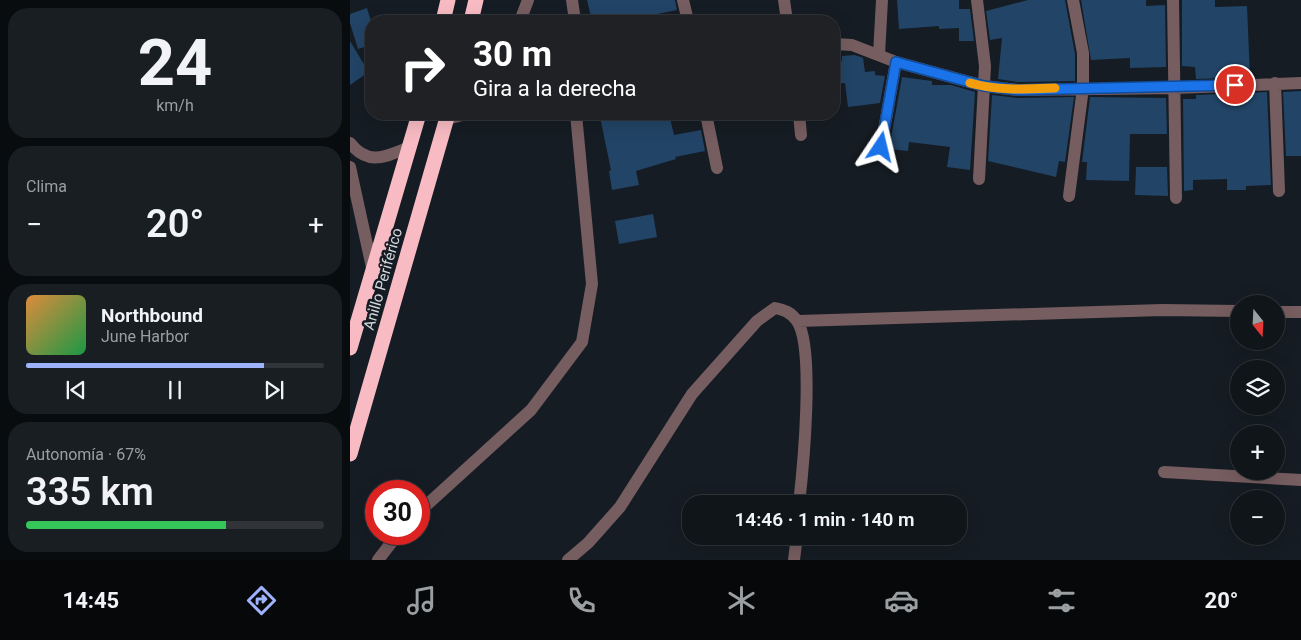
<!DOCTYPE html>
<html lang="es">
<meta charset="utf-8">
<style>
:root{--surface:#10151a;--page:#191e23;--text:#f1f3f6;--muted:#9c9fa2;--line:#303439;--accent:#9fb3fd}
body{margin:0;font-family:Roboto,sans-serif;background:var(--page);color:var(--text);height:100vh;display:flex;flex-direction:column;font-size:19px;white-space:nowrap}
*{box-sizing:border-box;margin:0}
p{font-size:16px;color:var(--muted)}
.icon{flex:none;width:28px;height:28px;fill:none;stroke:currentColor;stroke-width:2;stroke-linecap:round;stroke-linejoin:round}
.map{position:relative;flex:1;overflow:hidden}
.side{display:flex;flex-direction:column;gap:8px;padding:8px;background:#090c0e;width:350px}
.side>*{flex:none}
.guide{position:absolute;left:15px;top:15px;width:475px;height:105px;border-radius:20px;box-shadow:0 5px 20px #0002,0 0 0 1px var(--line);background:#202124;color:#fff;overflow:hidden}
.needle{width:32px;rotate:162deg}
.buttons{position:absolute;left:880px;top:295px;display:grid;gap:10px}
.buttons a{display:grid;place-items:center;width:55px;height:55px;border-radius:50%;background:var(--surface);box-shadow:0 5px 20px #0002,0 0 0 1px var(--line);font-size:25px}
.speed{position:absolute;left:15px;top:480px;display:flex;gap:10px;font-size:25px;font-weight:700;text-align:center}
.speed>*{display:grid;place-content:center;width:65px;height:65px;border-radius:50%;background:var(--surface);box-shadow:0 5px 20px #0002,0 0 0 1px var(--line);line-height:1}
.speed .limit{border:8px solid #d22;background:#fff;color:#111}
.pin{position:absolute;display:grid;place-items:center;width:42px;height:42px;color:#fff;margin:-21px;border:2px solid #fff;border-radius:50%;box-shadow:0 1px 5px #0007}
.me{position:absolute;width:55px;margin:-28px;rotate:10deg;stroke-linejoin:round;filter:drop-shadow(0 0 4px #0008)}
.turn{display:flex;align-items:center;gap:18px;height:105px;padding:0 25px;font-size:22px}
.turn .icon{width:65px;height:65px;stroke-width:2.5}
.turn b{display:block;font-size:35px;line-height:42px}
.big{font-size:38px;font-weight:600;line-height:1.1}
.side .card{flex:1;display:flex;flex-direction:column;justify-content:center;gap:8px;min-width:0;padding:0 18px;border-radius:20px;background:var(--page)}
.side .dial{align-items:center;gap:0}
.dial b{font-size:65px;line-height:1}
.song{display:flex;align-items:center;gap:15px}
.cover{width:60px;height:60px;border-radius:8px;background:linear-gradient(135deg,hsl(30 70% 55%),hsl(140 70% 35%))}
.played{height:5px;border-radius:2px;background:linear-gradient(90deg,var(--accent) 80%,var(--line) 80%)}
.keys{display:flex;justify-content:space-around;direction:ltr}
.heat{display:flex;justify-content:space-between;align-items:center;font-size:28px;direction:ltr}
.charge{height:8px;border-radius:4px;background:linear-gradient(90deg,#34c759 67%,var(--line) 0)}
.trip{position:absolute;left:332px;top:495px;width:285px;height:50px;border-radius:20px;background:var(--surface);box-shadow:0 5px 20px #0002,0 0 0 1px var(--line);font-weight:600;line-height:50px;text-align:center}
.menu{display:flex;height:80px;justify-content:space-around;align-items:center;background:#06080a;color:var(--muted)}
.menu .icon{width:35px;height:35px}
.menu .selected{color:var(--accent)}
.menu b{font-size:22px;color:var(--text)}
main{display:flex;flex:1;min-height:0}
.map>svg:first-child{display:block}
.building{fill:#246}
.lines{fill:none;stroke-linecap:round;stroke-linejoin:round}
.minor{stroke:#765d60;stroke-width:12}
.highway{stroke:#f8bbc3;stroke-width:15}
.route-casing{stroke:#114b97;stroke-width:12}
.route{stroke:#1a73e8;stroke-width:9}
.slow{stroke:#f59e0b;stroke-width:9}
.labels{text-anchor:middle;dominant-baseline:central;stroke-width:5;stroke-linejoin:round;paint-order:stroke}
.street-label{font-size:15px;fill:#d4d8dd;stroke:#151c23}
</style>
<main>
<section class="side">
<div class="card dial"><b>24</b><p>km/h</p></div>
<div class="card"><p>Clima</p>
<div class="heat"><a>−</a><b class="big">20°</b><a>+</a></div>
</div>
<div class="card">
<div class="song"><i class="cover"></i><div><b>Northbound</b><p>June Harbor</p></div></div>
<div class="played"></div>
<div class="keys"><svg class="icon" aria-label="previous" viewBox="0 0 24 24"><path d="M18 5L8 12l10 7zM5 5v14"/></svg><svg class="icon" aria-label="pause" viewBox="0 0 24 24"><path d="M8 5v14M16 5v14"/></svg><svg class="icon" aria-label="next" viewBox="0 0 24 24"><path d="M6 5l10 7-10 7zM19 5v14"/></svg></div>
</div>
<div class="card"><p>Autonomía · 67%</p><b class="big">335 km</b><div class="charge"></div></div>
</section>
<div class="map">
<svg width="951" height="560" viewBox="0 0 951 560">
<rect width="100%" height="100%" fill="#151c23"/>
<path class="building" d="M237,0H325L327,10L273,21H242Z
M547,0H609V9H620L624,41H609V28L589,29V26L549,29Z
M678,0H715L725,54V81L668,82L648,79L652,38L640,40L636,11Z
M731,0H796V6L815,5L816,67L780,68V58L741,60Z
M832,0H865V7L897,6L900,77L846,79L845,67L832,66Z
M17,8L21,21V45L8,49L0,23V14Z
M0,41L15,66L16,71L13,76L0,85Z
M505,55L513,58L515,72L525,71V75L535,76L530,103L498,107L495,83L484,84V62L492,61V56Z
M552,77L582,81V85H601L625,92L620,170L597,167L600,147L559,142L558,151L539,149Z
M951,91V156H936L933,92Z
M917,92L921,185L896,186V190H877V179L843,180V190L834,191L833,99H846V95Z
M642,95L668,98L724,97L715,162L709,161L706,177L638,161Z
M740,97L816,98L817,134H780L779,181L736,180L737,162H732Z
M275,114H319L324,135L351,130L355,151L325,157L326,159L286,171L289,185L262,190L259,171L261,170L250,117Z
M786,167H817L818,196L785,195Z
M303,214L307,237L269,244L265,221Z"/>
<g class="lines">
<path class="minor" d="M222,0L225,21
M333,0L338,21
M434,0L437,21
M627,0L635,66L629,179
M823,0L826,198
M170,21L178,0
M484,44L502,45L546,62L634,86L668,90L825,88L951,83
M529,55L532,0
M925,83L929,191
M356,114L367,168
M449,114L451,135
M97,119L116,114
M0,143C19,167 36,156 60,147
M531,147L546,62
M0,167L23,272
M719,196L733,88V53L723,0
M926,312H951
M448,321L812,310L889,311
M814,472L951,480
M69,512L181,410L232,342L242,284L226,114
M28,560L48,534
M218,560L238,543L270,507L342,394L407,321L425,308C434,310 441,312 447,321C465,347 453,469 449,504
M444,560L447,536"/>
<path class="highway" d="M93,21L98,0
M121,21L126,0
M0,348L69,114
M0,454L98,114"/>
</g>
<g class="lines">
<g class="route-casing">
<path id="route" d="M531,147L546,62L634,86L668,90L885,85"/>
</g>
<use href="#route" class="route"/>
<path class="slow" d="M620,83C648,91 677,89 705,88"/>
</g>
<g class="labels">
<g class="street-label">
<text transform="translate(33 279) rotate(-74)">Anillo Periférico</text>
</g>
</g>
</svg>
<div class="buttons">
<a><svg class="needle" viewBox="-14 -14 28 28"><path d="M0-13l5 13h-10z" fill="#e53935"/><path d="M0 13l5-13h-10z" fill="#9c9fa2"/></svg></a>
<a><svg class="icon" aria-label="layers" viewBox="0 0 24 24"><path d="M12 4l9 5-9 5-9-5zM3 14l9 5 9-5"/></svg></a>
<a>+</a>
<a>−</a>
</div>
<div class="speed"><div class="limit">30</div></div>
<div class="pin" style="left:885px;top:85px;background:#d93025"><svg class="icon" aria-label="arrive" viewBox="0 0 24 24"><path d="M6 21V4h12l-3 4 3 4H6"/></svg></div>
<svg class="me" style="left:531px;top:147px" viewBox="-20 -20 40 40"><path d="M0-17L14 15 0 8-14 15z" fill="#1a73e8" stroke="#fff" stroke-width="4"/></svg>
<div class="trip">14:46 · 1 min · 140 m</div>
<div class="guide">
<div class="turn"><svg class="icon" aria-label="right" viewBox="0 0 24 24"><path d="M7 20v-9h11M14 6l5 5-5 5"/></svg><div><b>30 m</b>Gira a la derecha</div></div>
</div>
</div>
</main>
<nav class="menu">
<b>14:45</b>
<svg class="icon selected" aria-label="directions" viewBox="0 0 24 24"><path d="M12 3l9 9-9 9-9-9zM9 14v-3h6M13 9l2 2-2 2"/></svg>
<svg class="icon" aria-label="music" viewBox="0 0 24 24"><path d="M9 18V5l10-2v13"/><circle cx="6" cy="18" r="3"/><circle cx="16" cy="16" r="3"/></svg>
<svg class="icon" aria-label="phone" viewBox="0 0 24 24"><path d="M5 4h4l2 5-3 2q2 4 5 5l2-3 5 2v4C11 20 4 13 5 4z"/></svg>
<svg class="icon" aria-label="climate" viewBox="0 0 24 24"><path d="M12 3v18M4 7l16 10M4 17L20 7"/></svg>
<svg class="icon" aria-label="car" viewBox="0 0 24 24"><path d="M5 17H2v-5l4-1 3-4h7l3 4 3 1v5h-3M9 17h6M6 11h13"/><circle cx="7" cy="17" r="2"/><circle cx="17" cy="17" r="2"/></svg>
<svg class="icon" aria-label="filters" viewBox="0 0 24 24"><path d="M4 7h16M4 17h16"/><circle cx="9" cy="7" r="2"/><circle cx="15" cy="17" r="2"/></svg>
<b>20°</b>
</nav>
